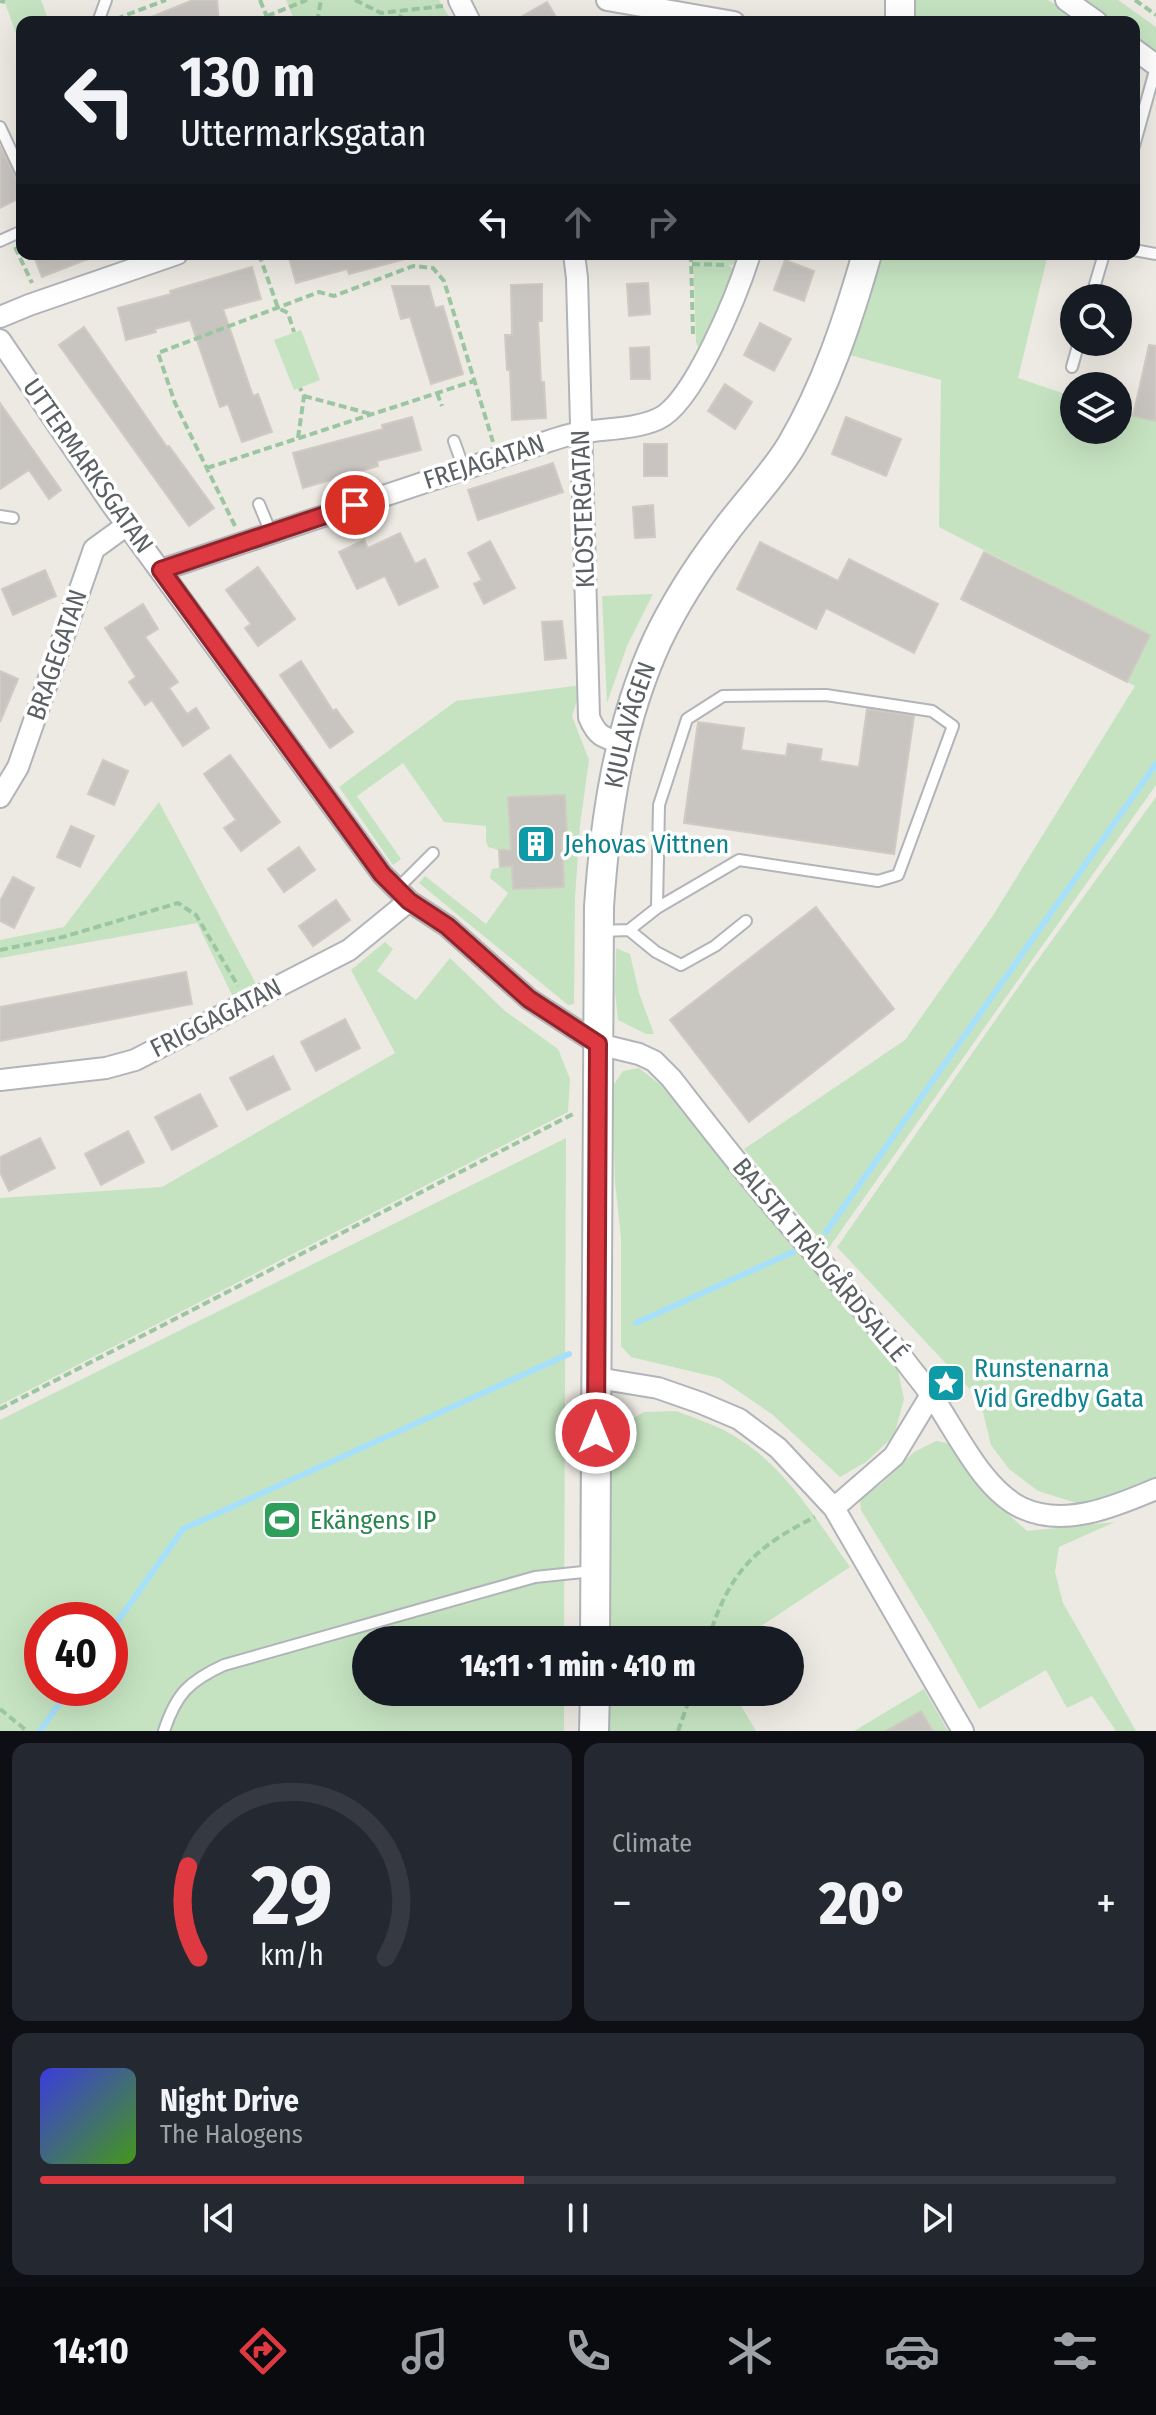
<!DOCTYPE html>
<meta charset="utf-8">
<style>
:root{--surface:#171b24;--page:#242831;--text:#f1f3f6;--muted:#9ea1a6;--line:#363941;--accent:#de3841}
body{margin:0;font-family:"Fira Sans Condensed",sans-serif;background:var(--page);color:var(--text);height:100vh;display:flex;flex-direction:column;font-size:30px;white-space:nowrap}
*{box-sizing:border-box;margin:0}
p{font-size:26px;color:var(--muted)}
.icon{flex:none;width:44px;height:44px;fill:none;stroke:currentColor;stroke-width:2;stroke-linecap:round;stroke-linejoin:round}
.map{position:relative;height:1731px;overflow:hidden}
.side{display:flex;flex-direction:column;gap:12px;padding:12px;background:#0d0f14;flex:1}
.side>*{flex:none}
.top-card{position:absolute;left:16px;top:16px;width:1124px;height:244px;border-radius:16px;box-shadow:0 8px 32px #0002;background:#171b24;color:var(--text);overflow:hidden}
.buttons{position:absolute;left:1060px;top:284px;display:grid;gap:16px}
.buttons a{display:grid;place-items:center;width:72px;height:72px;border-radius:50%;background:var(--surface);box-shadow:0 8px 32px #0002;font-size:40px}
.speed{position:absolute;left:24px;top:1602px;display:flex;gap:16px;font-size:40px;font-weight:700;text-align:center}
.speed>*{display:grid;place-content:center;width:104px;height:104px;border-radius:50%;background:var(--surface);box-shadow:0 8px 32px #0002;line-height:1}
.speed .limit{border:12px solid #d22;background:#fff;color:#111}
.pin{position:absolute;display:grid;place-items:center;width:68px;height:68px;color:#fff;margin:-34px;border:4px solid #fff;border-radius:50%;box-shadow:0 2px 8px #0007}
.me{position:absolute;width:88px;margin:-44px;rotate:0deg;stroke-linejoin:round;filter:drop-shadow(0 0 6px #0008)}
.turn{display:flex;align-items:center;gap:28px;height:168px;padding:0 32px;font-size:36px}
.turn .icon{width:104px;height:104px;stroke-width:2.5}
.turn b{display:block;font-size:56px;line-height:68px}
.lanes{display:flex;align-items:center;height:76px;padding:0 32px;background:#0003;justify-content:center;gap:40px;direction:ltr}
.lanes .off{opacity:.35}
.big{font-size:60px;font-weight:800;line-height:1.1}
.side .card{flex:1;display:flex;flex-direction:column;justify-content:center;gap:12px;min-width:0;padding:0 28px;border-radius:16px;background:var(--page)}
.side .dial{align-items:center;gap:0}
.dial svg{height:208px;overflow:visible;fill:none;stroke:var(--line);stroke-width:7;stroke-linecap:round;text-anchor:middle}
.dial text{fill:var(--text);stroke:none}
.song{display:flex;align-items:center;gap:24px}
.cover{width:96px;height:96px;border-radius:12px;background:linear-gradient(135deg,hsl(240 70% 55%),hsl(100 70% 35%))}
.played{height:8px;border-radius:4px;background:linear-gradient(90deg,var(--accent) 45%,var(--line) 45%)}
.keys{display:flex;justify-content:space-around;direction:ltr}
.heat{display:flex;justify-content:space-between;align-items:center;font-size:44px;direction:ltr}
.side .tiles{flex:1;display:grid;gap:12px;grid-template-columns:1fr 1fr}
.card:last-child{grid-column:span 2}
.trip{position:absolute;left:352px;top:1626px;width:452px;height:80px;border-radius:40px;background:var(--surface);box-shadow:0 8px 32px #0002;font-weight:800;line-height:80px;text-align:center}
.dock{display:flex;height:128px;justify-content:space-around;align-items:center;background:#090b0e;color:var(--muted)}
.dock .icon{width:56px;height:56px}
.dock .active{color:var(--accent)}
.dock b{font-size:36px;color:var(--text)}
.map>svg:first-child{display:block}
.green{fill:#c5e3c1;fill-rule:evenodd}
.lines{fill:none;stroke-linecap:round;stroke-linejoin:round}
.stream{stroke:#a7e0fa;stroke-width:6}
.building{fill:#c8c5c0;stroke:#d1cac2;stroke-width:2}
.lane-casing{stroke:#b1b4b8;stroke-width:14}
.street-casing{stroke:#b1b4b8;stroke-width:24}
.secondary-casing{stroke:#b0b4b7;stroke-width:32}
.path{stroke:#9cc6a2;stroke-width:4;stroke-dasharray:8 4;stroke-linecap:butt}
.lane{stroke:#fff;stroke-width:10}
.street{stroke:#fff;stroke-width:20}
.secondary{stroke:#fff;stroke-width:28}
.route-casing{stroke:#90242a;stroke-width:20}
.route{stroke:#de3841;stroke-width:14}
.labels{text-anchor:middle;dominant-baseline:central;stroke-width:7;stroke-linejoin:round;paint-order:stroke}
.street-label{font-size:26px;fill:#5b6063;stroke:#fff}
.culture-label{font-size:26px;fill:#0d838f;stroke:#fff;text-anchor:start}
.leisure-label{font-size:26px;fill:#27864d;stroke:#fff;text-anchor:start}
</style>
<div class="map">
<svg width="1156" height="1731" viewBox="0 0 1156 1731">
<rect width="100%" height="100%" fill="#edeae3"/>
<path class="green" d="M4,0H41L49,22H22V50Z
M286,0H439L452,22H295Z
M911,0H1048L1080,22H913Z
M1079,0H1118L1156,27V55L1134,40V22H1109Z
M693,254H742L738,264L728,265L736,271L711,329L699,350L696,342Z
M884,254H1048L1018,378L1074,397V430H1118V411L1156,421V785L828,1249L744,1149L905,1040L992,917L1135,686L1127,682L1150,636L939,527L941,380L846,354L862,325Z
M301,330L320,380L294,390L274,340Z
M653,594L627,646L607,703L602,596Z
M582,685L572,716L589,760L580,825L575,898L574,1004L568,1005L419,883L425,876L486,924L508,893L490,878L492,869L512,866L513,889L564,887L562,838H567L565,795L508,797L511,850H499L488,847L486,841V826L444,822L403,763L357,796L401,859L393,865L339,787L456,701Z
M1156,797V1479L1137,1488L1080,1504L1038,1491L1009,1469L991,1445L980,1400L837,1247L1026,976Z
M159,802L256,984L233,997L197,923L0,958V940L64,927Z
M385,942L393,949L377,971L416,1000L450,958L505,1011L558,1049L570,1079L568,1112L0,1405V1198L162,1187L395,1053L351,970Z
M616,948L630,954L639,993L654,1034H646L618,1020L615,992Z
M639,1068L662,1086L782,1232L897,1366L904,1399L894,1436L866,1462L840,1477L773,1415L719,1378L631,1357L621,1346V1238L615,1182L612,1087L623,1071Z
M566,1138L564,1640H366V1692H564V1731H0V1420ZM42,1620H110V1688H42Z
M581,1333L589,1334L582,1531L579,1539Z
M676,1411C697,1419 720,1426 739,1439C787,1469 818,1522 850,1567L740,1640H608L609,1453L612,1430L644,1412Z
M936,1441L953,1444L1009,1515L1027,1531L1115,1522L1059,1547L1055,1572L1063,1603L1136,1731H1116L1092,1696L1067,1708L1046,1670L979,1709L933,1628L861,1510L860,1499L881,1484L914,1452Z
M924,1689L948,1731H854Z
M607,1692H733L756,1731H607Z"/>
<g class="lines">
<path class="stream" d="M826,1232L1156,764
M636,1323L793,1252
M110,1632L183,1529L569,1354
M40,1731L70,1688"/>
</g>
<path class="building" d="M193,0H217L219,22H139Z
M547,2L559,22H512Z
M0,146L15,177L22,187V197L0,208Z
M33,254H98V255L42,277Z
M288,254H404L405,259L349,274L347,269L296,283Z
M785,260L814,271L804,301L774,290Z
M252,267L261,299L223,309L253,396L258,394L272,432L242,442L228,404L220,407L190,320L155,329L156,332L126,340L118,308L171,294L170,291Z
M648,283L650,314L629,316L627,284Z
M542,284V321H538L541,382H544L546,418L512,420L510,370H507L505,335H512L511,285Z
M392,286H429L435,308L443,306L463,374L431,384L410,317L401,319Z
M760,323L791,339L774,371L744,355Z
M84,327L167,447L169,446L214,508L189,526L59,345Z
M1149,345L1156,346V421L1133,416Z
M649,347L650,379H631L630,348Z
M725,384L752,402L735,429L708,411Z
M0,403L61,490L49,499L29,470L0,489Z
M412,417L421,450L377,461L378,466L303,488L293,453L383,429L382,425Z
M846,417L901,439L886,476L832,454Z
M644,444H667V476H644Z
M553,463L563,492L478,520L468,490Z
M653,505L655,537L635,538L633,507Z
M400,533L415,564L425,559L438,587L399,605L385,576L357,589L339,552L364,540L368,548Z
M490,541L515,588L484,604L474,584L482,580L468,553Z
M760,542L838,581L849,559L938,604L914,653L826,608L816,629L737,589Z
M984,552L1150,635L1127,682L961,599Z
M258,567L295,619L258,646L245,628L251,624L226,590Z
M45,570L56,596L13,615L2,589Z
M143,604L158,629L145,637L178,682L169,688L187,714L196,708L209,728L183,746L152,700L145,705L129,682L136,677L105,628Z
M562,621L566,658L545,660L542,622Z
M301,661L333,711L336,709L353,732L330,748L280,675Z
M0,671L18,679L0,722Z
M867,709L914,716L894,854L684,823L698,722L744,728L741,750L786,756L788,744L822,749L820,761L859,767Z
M230,755L280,822L241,851L224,828L236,820L204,774Z
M103,760L128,771L114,805L88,794Z
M565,795L567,838H562L564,887L513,889L512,866L500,867L499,850H511L508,797Z
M71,826L94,836L80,867L57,857Z
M299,847L315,870L284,892L268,869Z
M13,877L34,888L14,928L0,921V901Z
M336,900L350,920L313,946L299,926Z
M816,907L894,1009L749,1122L670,1020Z
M186,972L192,1004L0,1041V1007Z
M345,1019L360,1048L316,1071L301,1042Z
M273,1056L290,1089L247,1110L230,1078Z
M200,1094L217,1126L172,1150L155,1117Z
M128,1131L144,1162L101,1185L85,1154Z
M40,1138L55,1168L9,1191L0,1172V1157Z
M921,1711L933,1731H886Z"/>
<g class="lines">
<g class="lane-casing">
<path id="lane" d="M98,22L106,0
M0,127L22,174
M1134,146L1156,67
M0,241L22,231
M1134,250L1156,254
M1091,298L1104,254
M1072,367L1079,342
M454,441L464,469
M259,504L271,533
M0,516L13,518
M397,889L433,853
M629,930L657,908L739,860L878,881L898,875L953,726L932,711L826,695L723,696L687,719L659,805L657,908
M601,931L629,930L656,952L681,965L715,946L746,921
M164,1731C176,1694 189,1681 224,1665L535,1577L593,1571"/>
</g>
<g class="street-casing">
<path id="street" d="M459,0L470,22
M607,0L734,22
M1066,0L1097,22
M1134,49L1156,65
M574,254L577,278L589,717C597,737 604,738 623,743
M0,317L29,305L177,254
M0,340L110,502L382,874L409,901L447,926L529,999L598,1044L639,1054L654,1061L671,1078C707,1124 743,1171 781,1215C820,1261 861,1306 899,1353C910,1368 922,1382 932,1396C957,1432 982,1489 1022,1508C1065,1528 1116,1506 1156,1489
M161,570L549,441C559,438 569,434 579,433C605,428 633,430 658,419C694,403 738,292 750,254
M0,797L18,767L94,549L127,525
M0,1080L106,1068L135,1060L349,950L409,901
M597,1378L658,1388L701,1403L739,1419L778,1448L834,1508L963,1731
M834,1508L894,1456L931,1395"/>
</g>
<g class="secondary-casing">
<g id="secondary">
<path d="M900,0V22"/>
<path id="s1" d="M595,1640L599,907C605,817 619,724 657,641C675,603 699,566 724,533C746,503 772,477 791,446C826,387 848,320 867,254"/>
<path d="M594,1731L595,1692"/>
</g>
</g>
<path class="path" d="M260,0L269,22
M355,0L381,13L443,6
M1135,0L1156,15
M0,1L5,2
M267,16L307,0
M116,19L166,0
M317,22L321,0
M398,22L403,10
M15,247L32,283
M259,254L278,308L288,313L294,332
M691,254L693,337
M692,264L727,265
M437,393L442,406
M304,396L371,414
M298,438L304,396L300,388
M207,468L474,381
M235,526L175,403L158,353L319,292L334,296L413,266L433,268L444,281L493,442
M0,950L63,937L178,903L196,915L238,986
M0,1409L573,1114
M708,1640C729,1573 753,1548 815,1517
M0,1709L27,1731
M678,1731L692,1692"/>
<use href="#lane" class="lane"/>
<use href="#street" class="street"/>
<use href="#secondary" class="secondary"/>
</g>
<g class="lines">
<g class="route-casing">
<path id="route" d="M355,505L161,570L382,874L409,901L447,926L529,999L598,1044L596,1433"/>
</g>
<use href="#route" class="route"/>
</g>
<defs>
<g id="building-square" transform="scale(2)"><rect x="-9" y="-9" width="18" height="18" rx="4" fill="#0f9aa8" stroke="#fff"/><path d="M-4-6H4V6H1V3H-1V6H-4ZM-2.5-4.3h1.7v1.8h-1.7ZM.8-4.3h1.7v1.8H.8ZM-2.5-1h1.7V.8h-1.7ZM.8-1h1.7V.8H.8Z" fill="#fff"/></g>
<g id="sight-square" transform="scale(2)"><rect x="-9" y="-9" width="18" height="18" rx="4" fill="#0f9aa8" stroke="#fff"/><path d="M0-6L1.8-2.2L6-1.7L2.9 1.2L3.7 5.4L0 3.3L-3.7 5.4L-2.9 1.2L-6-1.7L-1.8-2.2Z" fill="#fff"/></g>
<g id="stadium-square" transform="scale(2)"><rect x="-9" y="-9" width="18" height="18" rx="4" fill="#2e9e5b" stroke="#fff"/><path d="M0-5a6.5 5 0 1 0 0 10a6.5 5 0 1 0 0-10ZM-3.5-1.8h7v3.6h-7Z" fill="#fff"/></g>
</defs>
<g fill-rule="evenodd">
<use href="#building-square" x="536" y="844"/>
<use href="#sight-square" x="946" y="1383"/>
<use href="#stadium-square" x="282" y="1520"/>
</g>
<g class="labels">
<g class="street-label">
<text transform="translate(484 462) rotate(-18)">FREJAGATAN</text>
<text transform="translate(88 466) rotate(55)">UTTERMARKSGATAN</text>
<text transform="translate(583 509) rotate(-92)">KLOSTERGATAN</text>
<text transform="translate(57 655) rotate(-71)">BRAGEGATAN</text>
<text stroke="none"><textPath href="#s1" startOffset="918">KJULAVÄGEN</textPath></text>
<text transform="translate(216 1018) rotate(-27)">FRIGGAGATAN</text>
<text transform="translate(820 1260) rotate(50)">BALSTA TRÄDGÅRDSALLÉ</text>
</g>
<g class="culture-label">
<text x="564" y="844">Jehovas Vittnen</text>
<text x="974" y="1368">Runstenarna<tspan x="974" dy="30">Vid Gredby Gata</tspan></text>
</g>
<g class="leisure-label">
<text x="310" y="1520">Ekängens IP</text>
</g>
</g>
</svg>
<div class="buttons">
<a><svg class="icon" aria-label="search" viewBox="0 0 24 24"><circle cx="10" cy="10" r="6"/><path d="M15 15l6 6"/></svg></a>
<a><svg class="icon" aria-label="layers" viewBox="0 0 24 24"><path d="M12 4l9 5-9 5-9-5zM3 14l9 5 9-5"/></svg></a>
</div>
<div class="speed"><div class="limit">40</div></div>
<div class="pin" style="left:355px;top:505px;background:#d93025"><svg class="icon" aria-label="arrive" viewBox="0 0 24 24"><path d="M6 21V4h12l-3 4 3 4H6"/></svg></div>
<svg class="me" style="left:596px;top:1433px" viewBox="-20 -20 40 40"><circle r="17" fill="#de3841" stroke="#fff" stroke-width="3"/><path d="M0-11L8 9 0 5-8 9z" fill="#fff"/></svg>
<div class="trip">14:11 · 1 min · 410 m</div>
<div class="top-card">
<div class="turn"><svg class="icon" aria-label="left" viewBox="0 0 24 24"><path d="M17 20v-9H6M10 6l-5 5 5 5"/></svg><div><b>130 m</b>Uttermarksgatan</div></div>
<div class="lanes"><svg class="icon" aria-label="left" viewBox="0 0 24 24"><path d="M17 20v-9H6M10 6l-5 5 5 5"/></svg><svg class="icon off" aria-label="ahead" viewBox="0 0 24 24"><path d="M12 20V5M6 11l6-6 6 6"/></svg><svg class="icon off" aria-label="right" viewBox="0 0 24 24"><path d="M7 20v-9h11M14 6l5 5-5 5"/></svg></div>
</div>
</div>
<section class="side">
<div class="tiles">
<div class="card dial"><svg viewBox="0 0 100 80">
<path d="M14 69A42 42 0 1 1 86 69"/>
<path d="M14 69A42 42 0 0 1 10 34" stroke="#de3841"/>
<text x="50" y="56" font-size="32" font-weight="700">29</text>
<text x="50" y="72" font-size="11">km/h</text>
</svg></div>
<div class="card"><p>Climate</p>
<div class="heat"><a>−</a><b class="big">20°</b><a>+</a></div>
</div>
<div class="card">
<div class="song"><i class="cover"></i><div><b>Night Drive</b><p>The Halogens</p></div></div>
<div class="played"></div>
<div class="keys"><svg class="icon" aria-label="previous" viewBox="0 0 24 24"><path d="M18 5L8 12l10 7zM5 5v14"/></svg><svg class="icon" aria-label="pause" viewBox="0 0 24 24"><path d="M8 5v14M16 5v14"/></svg><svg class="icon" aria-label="next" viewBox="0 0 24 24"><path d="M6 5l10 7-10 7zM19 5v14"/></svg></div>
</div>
</div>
</section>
<nav class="dock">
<b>14:10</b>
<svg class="icon active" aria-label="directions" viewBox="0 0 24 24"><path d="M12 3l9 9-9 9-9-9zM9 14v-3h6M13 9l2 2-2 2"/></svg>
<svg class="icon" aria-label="music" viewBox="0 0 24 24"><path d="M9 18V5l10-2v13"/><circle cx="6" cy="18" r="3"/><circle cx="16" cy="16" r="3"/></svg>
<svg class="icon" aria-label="phone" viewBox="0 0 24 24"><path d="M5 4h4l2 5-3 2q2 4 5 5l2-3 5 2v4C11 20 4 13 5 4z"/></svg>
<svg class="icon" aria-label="climate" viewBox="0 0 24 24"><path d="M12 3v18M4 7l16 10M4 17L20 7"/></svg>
<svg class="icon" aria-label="car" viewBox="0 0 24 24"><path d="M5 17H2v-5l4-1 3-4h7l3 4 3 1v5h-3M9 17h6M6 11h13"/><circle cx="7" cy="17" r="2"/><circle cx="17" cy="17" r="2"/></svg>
<svg class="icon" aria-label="filters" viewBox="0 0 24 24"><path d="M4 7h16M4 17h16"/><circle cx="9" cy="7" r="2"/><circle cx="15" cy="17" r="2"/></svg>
</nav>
